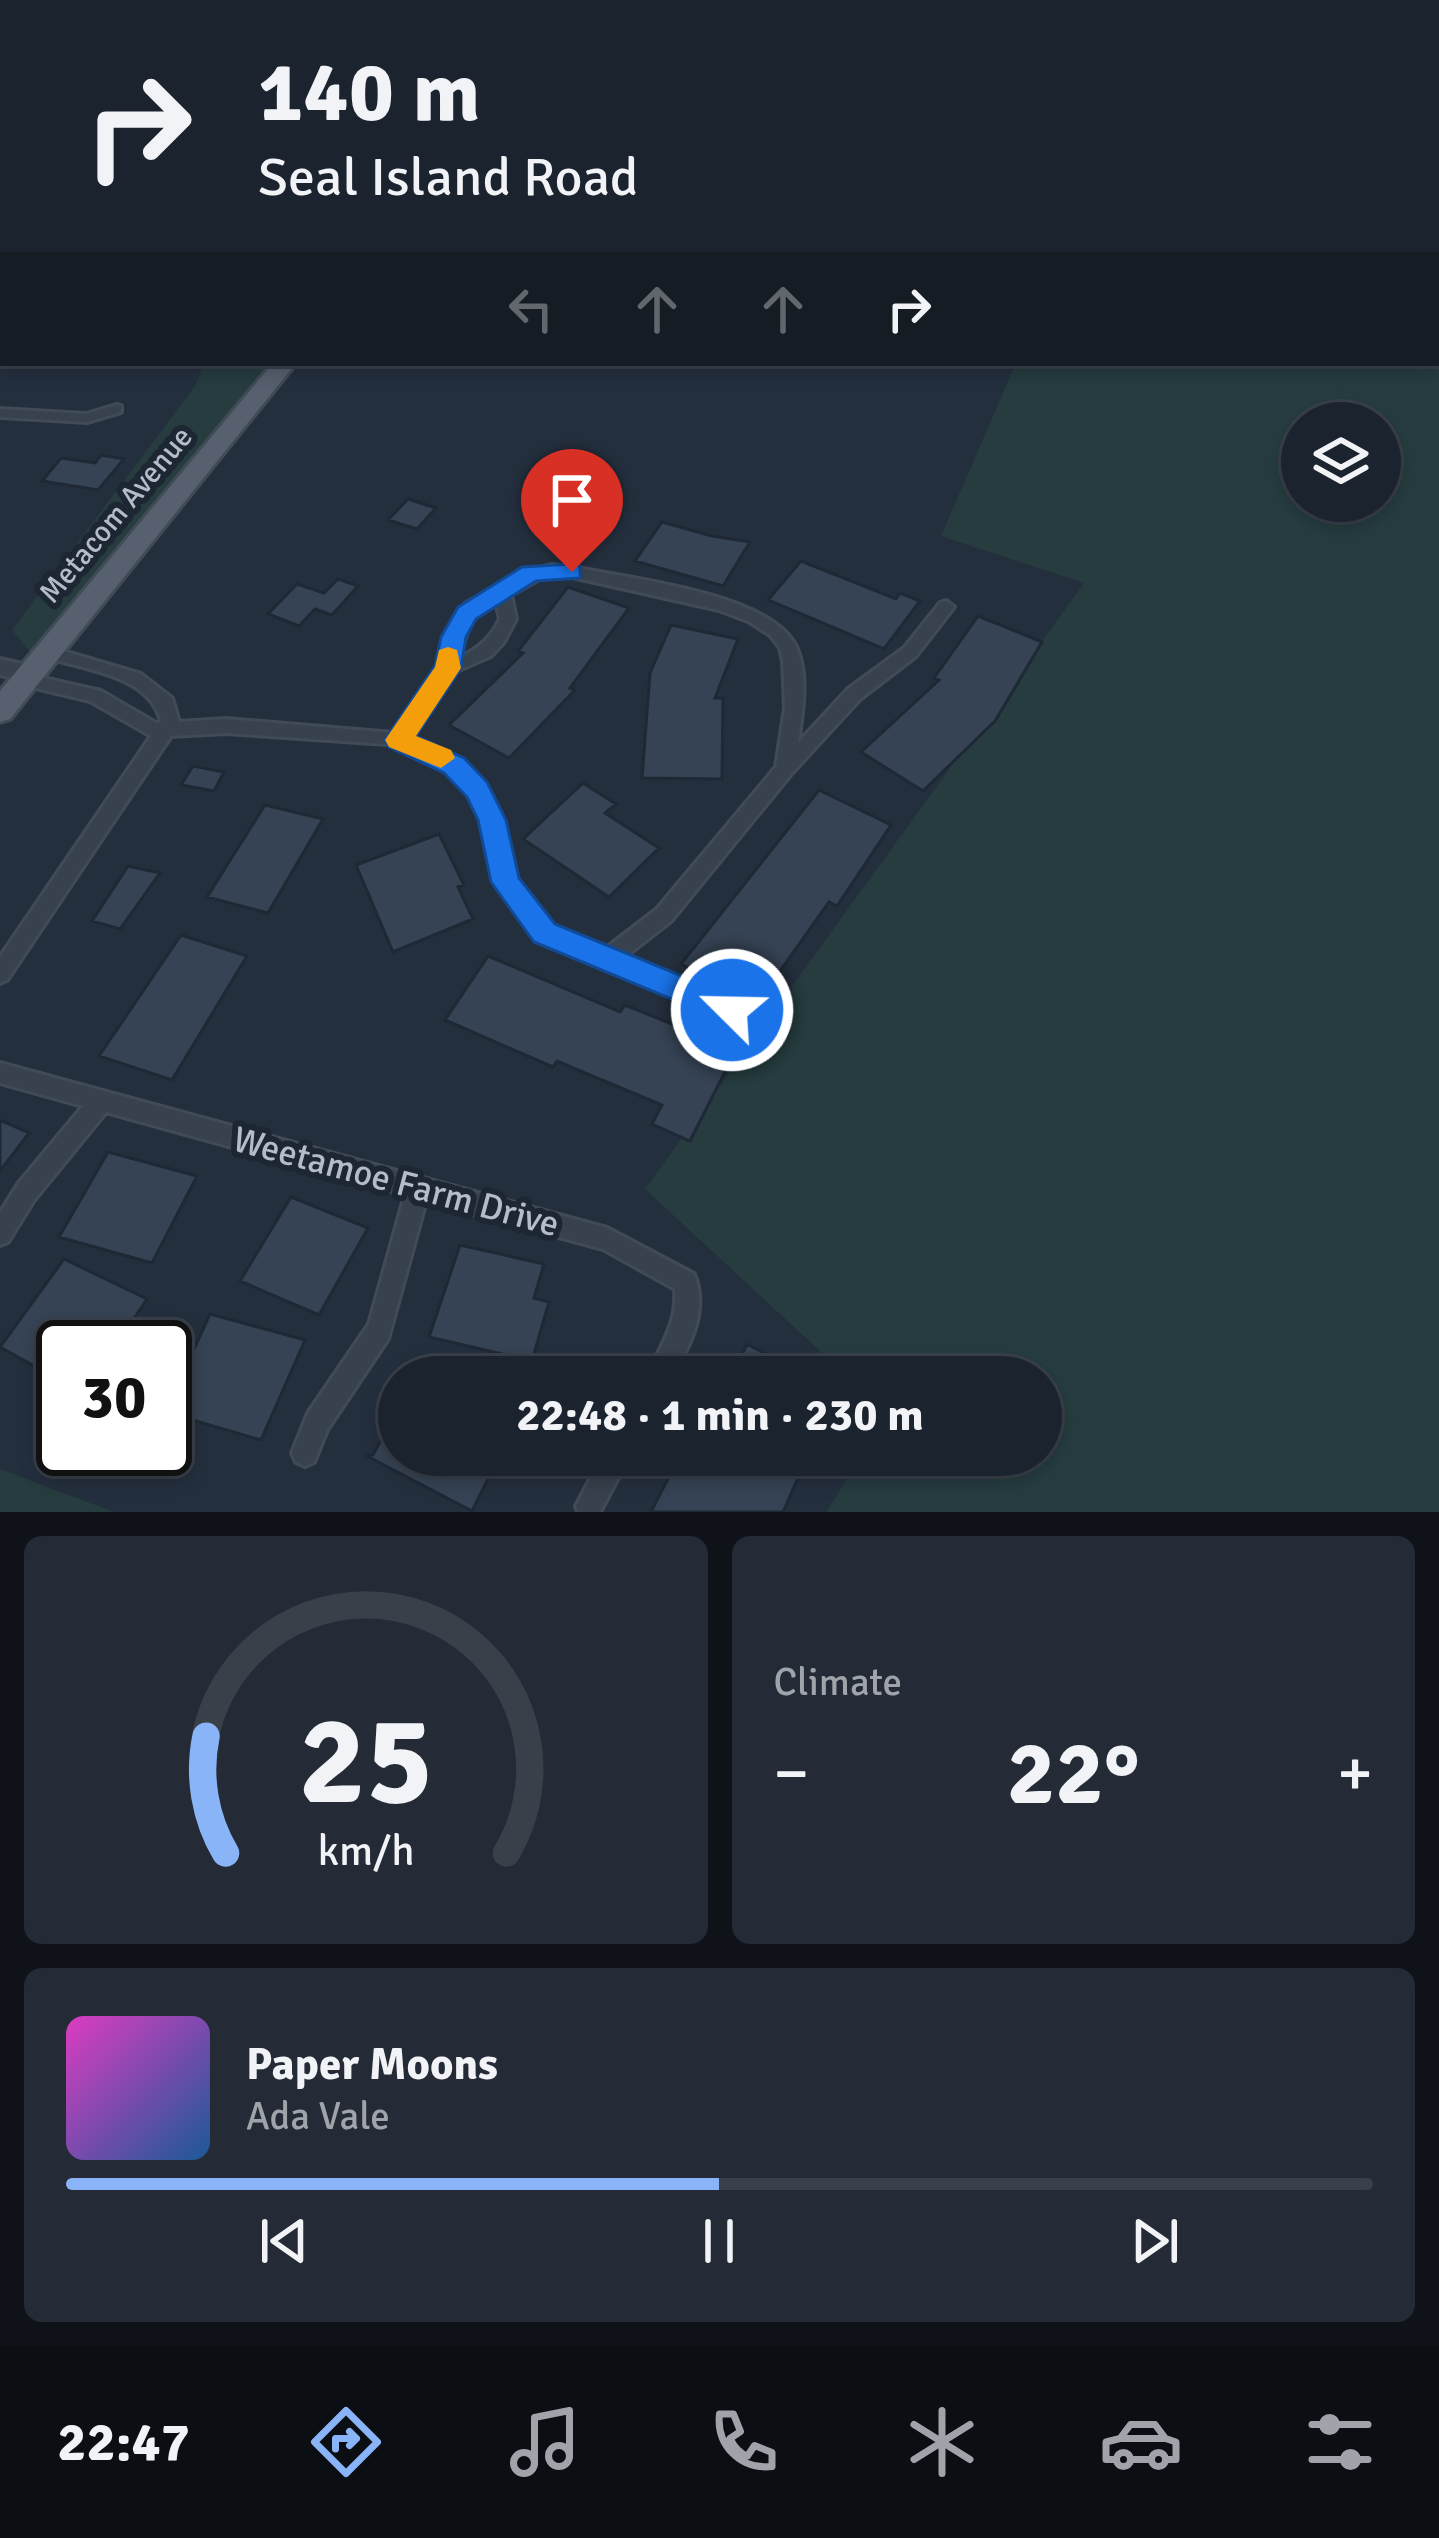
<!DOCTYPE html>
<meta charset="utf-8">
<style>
:root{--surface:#1b232e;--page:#242b36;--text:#f1f3f6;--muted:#a0a4aa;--line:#39404a;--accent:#8ab4f8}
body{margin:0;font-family:Signika,sans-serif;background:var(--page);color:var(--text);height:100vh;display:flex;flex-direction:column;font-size:45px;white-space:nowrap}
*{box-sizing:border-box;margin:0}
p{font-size:39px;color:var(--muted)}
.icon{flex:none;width:66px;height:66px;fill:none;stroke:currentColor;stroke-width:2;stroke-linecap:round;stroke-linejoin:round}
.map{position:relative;height:1512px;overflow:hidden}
.drawer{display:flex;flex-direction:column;gap:24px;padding:24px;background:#0f1319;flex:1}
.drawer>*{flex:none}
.hud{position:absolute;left:0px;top:0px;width:1440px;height:366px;box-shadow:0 6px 18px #0003,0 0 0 3px var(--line);background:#1b232e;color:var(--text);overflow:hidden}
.buttons{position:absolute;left:1281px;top:402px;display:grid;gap:24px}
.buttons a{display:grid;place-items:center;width:120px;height:120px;border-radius:50%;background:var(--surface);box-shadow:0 6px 18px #0003,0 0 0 3px var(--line);font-size:60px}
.speed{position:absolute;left:36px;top:1320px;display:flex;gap:24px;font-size:60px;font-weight:700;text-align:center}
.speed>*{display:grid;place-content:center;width:156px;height:156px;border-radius:50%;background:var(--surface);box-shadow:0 6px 18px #0003,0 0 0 3px var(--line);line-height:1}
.speed .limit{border:6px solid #111;border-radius:18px;background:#fff;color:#111}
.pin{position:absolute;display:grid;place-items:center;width:102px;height:102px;color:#fff;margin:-123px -51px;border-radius:50% 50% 50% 0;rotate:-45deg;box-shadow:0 0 12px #0007}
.pin .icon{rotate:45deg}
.me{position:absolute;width:132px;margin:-66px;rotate:293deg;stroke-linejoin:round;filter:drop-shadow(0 0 9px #0008)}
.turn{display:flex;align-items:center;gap:42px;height:252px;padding:0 60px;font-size:54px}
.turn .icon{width:156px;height:156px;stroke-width:2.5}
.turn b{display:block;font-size:84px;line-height:102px}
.lanes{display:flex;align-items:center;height:114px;padding:0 60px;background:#0003;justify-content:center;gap:60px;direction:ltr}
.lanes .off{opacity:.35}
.big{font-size:90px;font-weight:800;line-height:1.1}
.drawer .widget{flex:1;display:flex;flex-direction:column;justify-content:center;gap:18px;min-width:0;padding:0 42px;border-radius:18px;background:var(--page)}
.drawer .dial{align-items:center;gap:0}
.dial svg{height:312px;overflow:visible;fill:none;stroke:var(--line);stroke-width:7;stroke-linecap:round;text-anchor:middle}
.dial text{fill:var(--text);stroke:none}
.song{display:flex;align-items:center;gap:36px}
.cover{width:144px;height:144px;border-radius:18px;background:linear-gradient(135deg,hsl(310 70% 55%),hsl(210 70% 35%))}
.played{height:12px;border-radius:6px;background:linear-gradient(90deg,var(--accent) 50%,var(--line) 50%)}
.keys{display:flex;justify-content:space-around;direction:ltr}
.heat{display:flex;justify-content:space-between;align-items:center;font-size:66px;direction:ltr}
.drawer .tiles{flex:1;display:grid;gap:24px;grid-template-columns:1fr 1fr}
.widget:last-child{grid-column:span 2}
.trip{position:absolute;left:378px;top:1356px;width:684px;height:120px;border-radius:60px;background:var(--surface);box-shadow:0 6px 18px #0003,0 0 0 3px var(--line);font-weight:800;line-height:120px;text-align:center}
.tab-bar{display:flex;height:192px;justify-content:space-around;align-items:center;background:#0b0e12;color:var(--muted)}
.tab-bar .icon{width:84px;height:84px}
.tab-bar .current{color:var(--accent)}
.tab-bar b{font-size:54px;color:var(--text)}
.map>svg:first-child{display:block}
.green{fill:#263c3f;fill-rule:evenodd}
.building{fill:#364354;stroke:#1f2835;stroke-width:3}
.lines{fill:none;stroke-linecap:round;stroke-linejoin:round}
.minor-casing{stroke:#414a57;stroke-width:6}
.tertiary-casing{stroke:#414a57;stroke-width:6}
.primary-casing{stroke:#414a57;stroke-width:6}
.minor{fill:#38414e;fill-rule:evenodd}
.tertiary{fill:#38414e;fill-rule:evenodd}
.primary{fill:#56606e;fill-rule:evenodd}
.route{fill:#1a73e8;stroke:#114b97;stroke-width:3}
.slow{fill:#f59e0b}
.labels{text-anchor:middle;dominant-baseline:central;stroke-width:12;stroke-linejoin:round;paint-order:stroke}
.street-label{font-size:30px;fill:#b4bcc9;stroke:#1d2633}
.near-street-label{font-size:36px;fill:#b4bcc9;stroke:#1d2633}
</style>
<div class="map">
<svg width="1439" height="1512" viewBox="0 0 1439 1512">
<rect width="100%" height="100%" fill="#242f3e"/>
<path class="green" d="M1113,0H1439V1512H826L863,1455H1041V1377H848L645,1189L1084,583L941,536L1016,363H1437V3ZM1302,423H1380V501H1302Z
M204,363H274L186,474L30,652L12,630L195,386Z
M0,1469L114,1512H0Z"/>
<path class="building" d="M101,455L124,459L98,490L42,481L61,458L95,463Z
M408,499L436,508L417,529L388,520Z
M662,522L712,536L750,542L723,586L635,561Z
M801,561L896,599L900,593L920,601L884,649L768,600Z
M338,579L358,586L332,615L315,609L299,626L268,614L297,584L324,593Z
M568,587L629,608L570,688L575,690L509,758L449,725L523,653L518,651Z
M978,616L1042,642L995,721L923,791L861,752L939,680L934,678Z
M671,625L738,639L715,698H723L722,779L642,778L650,673Z
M193,766L224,772L214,791L181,785Z
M583,783L616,804L605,813L659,848L609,897L523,839Z
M819,790L891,825L837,906L829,902L756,1005L681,964Z
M265,805L323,819L268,913L207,897Z
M439,834L464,885L458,887L473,919L393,952L356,865Z
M128,866L160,873L120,929L92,921Z
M181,935L247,956L172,1080L99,1056Z
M488,956L620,1012L625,1005L736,1050L690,1141L652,1124L662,1105L557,1061L553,1067L445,1020Z
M0,1120L29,1133L0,1171Z
M108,1152L197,1176L152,1263L59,1237Z
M291,1197L368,1228L319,1315L240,1281Z
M460,1245L544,1264L534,1298L549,1302L532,1361L429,1337Z
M64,1259L147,1299L115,1347H63V1382L0,1347Z
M210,1314L305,1340L261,1440L165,1412Z
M747,1344L809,1377H731Z
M399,1407V1455H500L472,1511L365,1455H373Z
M680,1455L712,1473L721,1455H808L783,1512H651Z"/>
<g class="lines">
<g class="minor-casing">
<path id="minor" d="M47,0H58L56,3H45Z
M0,21L3,22V28L0,27Z
M3,41V48L0,49V42Z
M3,250V260L0,261V251Z
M116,405L121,406V412L87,422L0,417V409L86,414Z
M552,565L572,567C627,578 765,593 794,643C810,671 802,713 798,743L848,689L904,648L940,603L946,601L954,607L916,656L860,699L791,774L671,921L625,957L739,1004L742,1010L739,1016L732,1019L725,1016L538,939L495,882L483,820L470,795L448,771L418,754L387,744L226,733L171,736L7,980L0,983V957L151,736L90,701L19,684L16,680L19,676L25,674L101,691L156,723L161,722C152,675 80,668 40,656L38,652L40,648L46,646L141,674L172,698L179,722L226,719L394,733L435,672L451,626L466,603L520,573ZM543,577H572L719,610L748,621L770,635L780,648L783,661L785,708L776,767L657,909L605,949L552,927L514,879L501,820L483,785L460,761L430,744L410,738L452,673L491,656L504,642L516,619L511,595ZM496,601L500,619C491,638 478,649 459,658C467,632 469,614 496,601Z
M0,1063L607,1228L694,1274C709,1310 690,1345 672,1377H647C660,1346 678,1324 675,1289L603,1249L426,1201L388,1339L327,1430L314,1462L305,1466L296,1462L292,1453L308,1413L369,1324L405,1195L106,1112L34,1200L8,1242L0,1245V1213L18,1184L83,1106L0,1083Z
M603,1455H630L600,1512H578L576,1506Z"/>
</g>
<g class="tertiary-casing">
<path id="tertiary" d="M0,659L36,667L39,673L28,681L0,675Z"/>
</g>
<g class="primary-casing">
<path id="primary" d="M273,363H296L10,719L0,722V691Z"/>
</g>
<use href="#minor" class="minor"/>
<use href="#tertiary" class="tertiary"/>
<use href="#primary" class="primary"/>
</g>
<path class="route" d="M572,564L580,566V578L536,581L476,619L466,637L461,668L416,736L464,758L487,782L506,820L519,878L555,924L743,1001L748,1010L743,1020L732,1024L534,942L491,882L478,820L467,797L444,773L389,747L385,740L435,666L441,637L458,607L522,567Z"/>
<path class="slow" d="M448,647L457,650L461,668L416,736L451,750L455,758L441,768L389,747L385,740L435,667L439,650Z"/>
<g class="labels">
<g class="street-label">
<text transform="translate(116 515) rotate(-50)">Metacom Avenue</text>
</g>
<g class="near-street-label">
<text transform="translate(396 1182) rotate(15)">Weetamoe Farm Drive</text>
</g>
</g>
</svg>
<div class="buttons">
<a><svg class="icon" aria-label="layers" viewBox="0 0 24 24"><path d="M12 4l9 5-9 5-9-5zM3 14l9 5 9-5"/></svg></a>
</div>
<div class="speed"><div class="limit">30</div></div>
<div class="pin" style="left:572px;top:572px;background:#d93025"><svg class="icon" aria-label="arrive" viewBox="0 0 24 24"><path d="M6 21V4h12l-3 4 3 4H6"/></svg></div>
<svg class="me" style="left:732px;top:1010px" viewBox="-20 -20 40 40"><circle r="17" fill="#1a73e8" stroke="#fff" stroke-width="3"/><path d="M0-11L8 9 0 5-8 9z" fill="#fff"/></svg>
<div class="trip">22:48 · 1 min · 230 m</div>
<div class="hud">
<div class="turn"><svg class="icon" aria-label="right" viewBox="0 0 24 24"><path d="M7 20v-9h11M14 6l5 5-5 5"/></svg><div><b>140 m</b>Seal Island Road</div></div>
<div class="lanes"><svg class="icon off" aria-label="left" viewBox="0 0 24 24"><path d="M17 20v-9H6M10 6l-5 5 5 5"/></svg><svg class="icon off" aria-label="ahead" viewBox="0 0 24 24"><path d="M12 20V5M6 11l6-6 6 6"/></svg><svg class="icon off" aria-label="ahead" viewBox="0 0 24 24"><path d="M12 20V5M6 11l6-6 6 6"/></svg><svg class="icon" aria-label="right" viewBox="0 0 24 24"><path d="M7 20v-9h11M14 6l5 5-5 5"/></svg></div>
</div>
</div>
<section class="drawer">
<div class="tiles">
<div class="widget dial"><svg viewBox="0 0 100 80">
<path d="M14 69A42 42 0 1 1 86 69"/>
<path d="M14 69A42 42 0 0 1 9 39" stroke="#8ab4f8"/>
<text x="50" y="56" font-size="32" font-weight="700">25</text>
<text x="50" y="72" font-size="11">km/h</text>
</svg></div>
<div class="widget"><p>Climate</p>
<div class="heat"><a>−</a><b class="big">22°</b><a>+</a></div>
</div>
<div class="widget">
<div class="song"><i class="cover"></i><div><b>Paper Moons</b><p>Ada Vale</p></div></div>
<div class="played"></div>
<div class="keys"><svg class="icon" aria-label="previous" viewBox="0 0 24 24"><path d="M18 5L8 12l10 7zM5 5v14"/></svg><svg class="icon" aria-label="pause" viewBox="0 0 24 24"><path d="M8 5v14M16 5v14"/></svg><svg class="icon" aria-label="next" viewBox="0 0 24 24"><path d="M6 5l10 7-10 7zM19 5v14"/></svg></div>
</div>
</div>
</section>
<nav class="tab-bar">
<b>22:47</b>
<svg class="icon current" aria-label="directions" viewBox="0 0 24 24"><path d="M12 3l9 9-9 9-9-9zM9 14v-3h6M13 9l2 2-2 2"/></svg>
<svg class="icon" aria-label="music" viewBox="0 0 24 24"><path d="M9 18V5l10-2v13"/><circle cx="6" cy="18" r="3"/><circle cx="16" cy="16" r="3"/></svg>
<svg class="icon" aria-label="phone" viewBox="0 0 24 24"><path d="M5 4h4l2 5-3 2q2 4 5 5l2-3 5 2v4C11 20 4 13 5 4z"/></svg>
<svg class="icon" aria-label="climate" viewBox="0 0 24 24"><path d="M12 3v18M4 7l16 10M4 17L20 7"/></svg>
<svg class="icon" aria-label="car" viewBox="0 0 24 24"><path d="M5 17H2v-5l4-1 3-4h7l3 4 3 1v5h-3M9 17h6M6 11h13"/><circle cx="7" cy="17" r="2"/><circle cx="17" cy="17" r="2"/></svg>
<svg class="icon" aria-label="filters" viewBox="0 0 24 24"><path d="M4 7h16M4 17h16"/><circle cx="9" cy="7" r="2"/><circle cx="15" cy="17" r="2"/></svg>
</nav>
